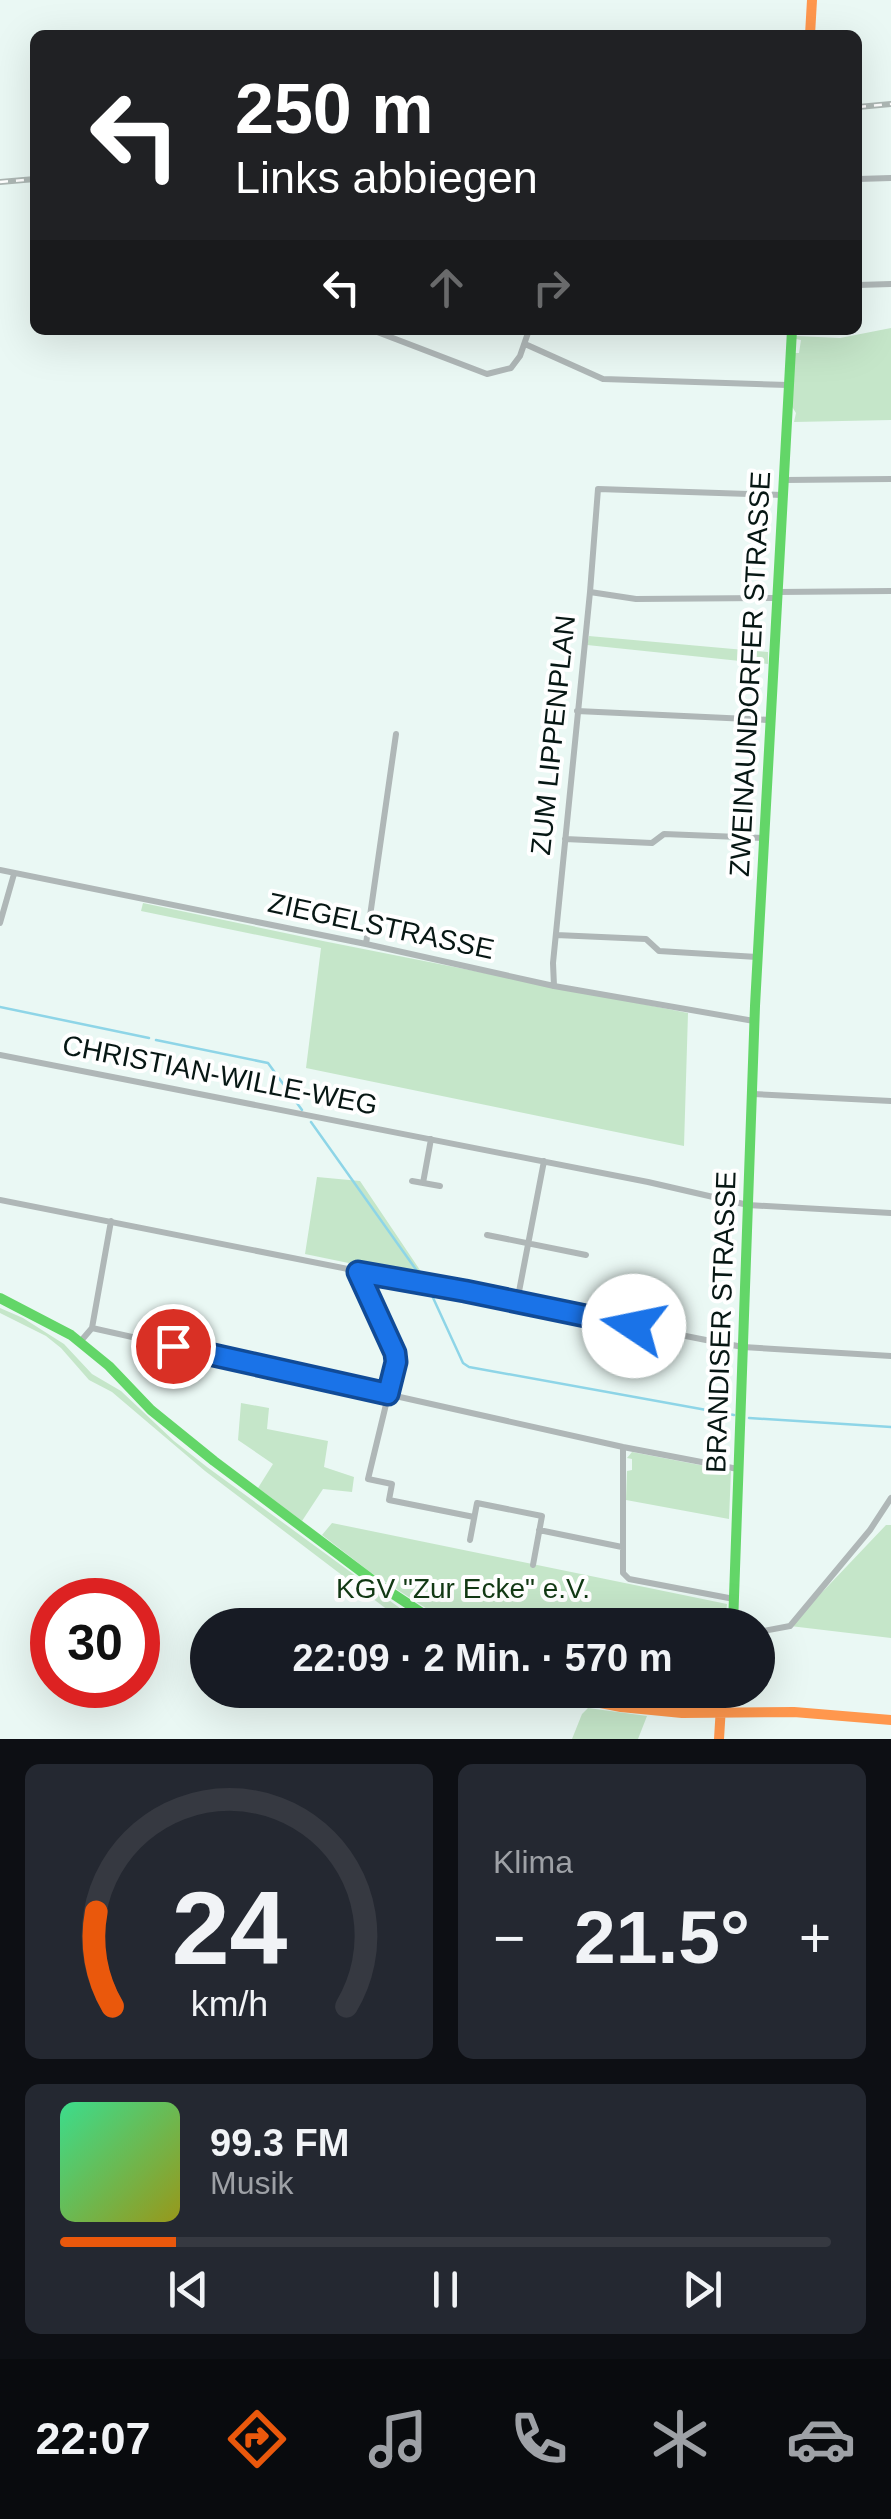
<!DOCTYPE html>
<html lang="de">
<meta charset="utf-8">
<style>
:root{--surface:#171b24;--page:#242831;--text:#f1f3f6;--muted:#9ea1a6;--line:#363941;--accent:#ea580c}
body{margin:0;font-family:Helvetica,sans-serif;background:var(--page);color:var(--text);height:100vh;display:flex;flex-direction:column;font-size:38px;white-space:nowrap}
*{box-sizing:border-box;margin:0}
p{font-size:32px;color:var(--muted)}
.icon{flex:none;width:55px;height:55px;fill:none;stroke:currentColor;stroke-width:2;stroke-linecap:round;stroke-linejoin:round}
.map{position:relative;height:1739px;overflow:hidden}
.side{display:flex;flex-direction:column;gap:25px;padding:25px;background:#0d0f14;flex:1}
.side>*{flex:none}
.top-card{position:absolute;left:30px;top:30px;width:832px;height:305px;border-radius:15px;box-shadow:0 10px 40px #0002;background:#202124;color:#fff;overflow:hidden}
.speed{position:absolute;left:30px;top:1578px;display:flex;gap:20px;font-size:50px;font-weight:700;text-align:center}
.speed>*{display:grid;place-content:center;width:130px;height:130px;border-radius:50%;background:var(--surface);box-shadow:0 10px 40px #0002;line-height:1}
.speed .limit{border:15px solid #d22;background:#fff;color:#111}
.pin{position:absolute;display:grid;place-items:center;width:85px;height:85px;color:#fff;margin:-42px;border:5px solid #fff;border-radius:50%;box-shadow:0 2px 10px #0007}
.me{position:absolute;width:110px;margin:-55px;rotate:281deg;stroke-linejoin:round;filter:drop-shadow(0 0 8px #0008)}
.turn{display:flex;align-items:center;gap:35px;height:210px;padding:0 40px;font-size:45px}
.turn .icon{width:130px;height:130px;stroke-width:2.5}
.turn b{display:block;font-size:70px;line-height:85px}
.lanes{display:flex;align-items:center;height:95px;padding:0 40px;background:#0003;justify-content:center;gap:50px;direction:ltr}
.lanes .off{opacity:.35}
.big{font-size:75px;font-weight:600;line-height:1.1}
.side .card{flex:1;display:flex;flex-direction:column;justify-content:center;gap:15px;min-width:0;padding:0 35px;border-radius:15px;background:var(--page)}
.side .dial{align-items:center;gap:0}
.dial svg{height:260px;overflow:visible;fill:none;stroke:var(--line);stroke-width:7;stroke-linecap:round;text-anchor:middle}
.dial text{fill:var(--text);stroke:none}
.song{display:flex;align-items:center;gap:30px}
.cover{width:120px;height:120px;border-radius:15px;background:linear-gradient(135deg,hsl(150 70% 55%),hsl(60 70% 35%))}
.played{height:10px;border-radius:5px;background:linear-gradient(90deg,var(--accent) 15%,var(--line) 15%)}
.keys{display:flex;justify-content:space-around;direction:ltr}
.heat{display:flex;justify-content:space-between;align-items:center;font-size:55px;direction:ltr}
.side .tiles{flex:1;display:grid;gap:25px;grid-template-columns:1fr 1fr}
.card:last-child{grid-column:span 2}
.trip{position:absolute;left:190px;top:1608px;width:585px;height:100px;border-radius:50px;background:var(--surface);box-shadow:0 10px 40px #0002;font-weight:600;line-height:100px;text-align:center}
.tabs{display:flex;height:160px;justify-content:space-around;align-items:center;background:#090b0e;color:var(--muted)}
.tabs .icon{width:70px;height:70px}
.tabs .on{color:var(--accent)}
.tabs b{font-size:45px;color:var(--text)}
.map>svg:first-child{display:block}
.green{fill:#c5e6c9}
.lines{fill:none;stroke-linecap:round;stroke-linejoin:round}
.stream{stroke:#8ed5e7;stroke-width:2.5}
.street{stroke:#afb7b7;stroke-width:6}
.fast{stroke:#63d668;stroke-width:10}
.slow{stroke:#ff974d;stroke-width:10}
.rail-casing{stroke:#adb7b4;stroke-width:6}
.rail{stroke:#fff;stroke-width:2.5;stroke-dasharray:8;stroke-linecap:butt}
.route-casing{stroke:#114b97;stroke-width:25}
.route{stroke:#1a73e8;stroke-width:18}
.labels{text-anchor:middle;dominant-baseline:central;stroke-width:8;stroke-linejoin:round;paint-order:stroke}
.street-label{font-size:28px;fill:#071714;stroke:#fff}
.park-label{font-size:28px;fill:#123914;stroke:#fff}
</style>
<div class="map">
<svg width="891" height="1739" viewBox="0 0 891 1739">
<rect width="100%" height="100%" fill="#eaf8f4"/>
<path class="green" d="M891,328V420L794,422L796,413L791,405L794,353H799L801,340L796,339V336L840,338Z
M589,636L768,652V664L587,645Z
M143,903L323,941L688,1013L684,1146L306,1068L321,948L141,911Z
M317,1177L360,1181L426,1279L305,1254Z
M0,1308L23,1318L64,1344L92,1374L121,1391L174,1441L207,1467L423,1625H410L397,1617L205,1471L112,1392L89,1380L61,1348L46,1336L0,1313Z
M241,1403L269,1408L267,1429L328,1441L324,1467L354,1477L352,1492L323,1489L302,1521L258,1488L273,1464L238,1440Z
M632,1452L731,1471L729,1519L626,1500L627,1471L632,1470V1459L627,1458Z
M332,1523L727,1604L725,1625H452L370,1572L322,1535Z
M886,1525H891V1638L790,1626Z
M588,1708L647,1716L638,1739H572L582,1714Z"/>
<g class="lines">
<path class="stream" d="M0,1007L149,1038
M156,1040L268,1063L302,1110
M311,1122L422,1278
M429,1289L463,1363L469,1367L734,1415
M749,1418L891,1427"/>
<path class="street" d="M858,179L891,178
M858,285L891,284
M372,330L487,374L511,368L520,356L529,330
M525,344L603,379L788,385
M784,480L891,479
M590,592L636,599L776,598
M777,592L891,591
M577,711L770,720
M565,839L652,843L664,834L764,838
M0,870L366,944L554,986L754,1021
M0,923L14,874
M556,935L646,939L659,951L757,957
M366,944L396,734
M554,986L553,963L590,592L598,489L782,495
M0,1055L648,1182L748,1205L891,1213
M753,1094L891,1101
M412,1181L440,1186
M423,1183L431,1139
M0,1200L716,1342L743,1347L891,1356
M487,1235L586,1255
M358,1273L395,1353L396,1363L368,1479L392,1484L389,1500L474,1517
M517,1302L544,1161
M92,1328L111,1221
M80,1342L92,1328L623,1447L738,1469
M623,1447V1573L629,1579L734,1599
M539,1530L622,1547
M470,1540L477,1503L542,1516L533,1565
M758,1632L790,1626L870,1530L891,1498"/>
<path class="fast" d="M0,1298L71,1335L109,1366L151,1410L214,1461L375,1582L440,1625
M733,1625L755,1006L792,330"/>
<path class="slow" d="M810,35L812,0
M557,1690L570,1697L621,1707L682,1713L794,1712L891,1720
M719,1739L722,1690"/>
<g class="rail-casing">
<path id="rail" d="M858,107L891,104
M0,182L35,179"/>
</g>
<use href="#rail" class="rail"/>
</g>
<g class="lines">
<g class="route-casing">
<path id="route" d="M173,1346L388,1394L396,1362L395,1353L358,1272L465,1291L634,1326"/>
</g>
<use href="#route" class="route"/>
</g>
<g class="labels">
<g class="street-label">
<text transform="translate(750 674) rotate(-87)">ZWEINAUNDORFER STRASSE</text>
<text transform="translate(553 735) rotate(-84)">ZUM LIPPENPLAN</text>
<text transform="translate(381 926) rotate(12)">ZIEGELSTRASSE</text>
<text transform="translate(220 1075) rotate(11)">CHRISTIAN-WILLE-WEG</text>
<text transform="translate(721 1322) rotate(-88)">BRANDISER STRASSE</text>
</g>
<g class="park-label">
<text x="463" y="1588">KGV "Zur Ecke" e.V.</text>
</g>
</g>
</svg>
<div class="speed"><div class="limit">30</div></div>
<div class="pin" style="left:173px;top:1346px;background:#d93025"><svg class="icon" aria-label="arrive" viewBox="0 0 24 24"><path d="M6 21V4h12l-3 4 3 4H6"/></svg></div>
<svg class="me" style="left:634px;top:1326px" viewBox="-20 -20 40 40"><circle r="19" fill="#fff"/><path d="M0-13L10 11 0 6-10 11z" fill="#1a73e8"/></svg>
<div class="trip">22:09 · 2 Min. · 570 m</div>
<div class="top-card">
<div class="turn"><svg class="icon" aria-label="left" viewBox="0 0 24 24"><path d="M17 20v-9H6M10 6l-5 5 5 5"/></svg><div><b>250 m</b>Links abbiegen</div></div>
<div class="lanes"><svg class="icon" aria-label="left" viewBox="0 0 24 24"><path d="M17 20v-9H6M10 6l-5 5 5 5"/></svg><svg class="icon off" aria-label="ahead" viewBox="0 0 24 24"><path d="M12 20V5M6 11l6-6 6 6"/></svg><svg class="icon off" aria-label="right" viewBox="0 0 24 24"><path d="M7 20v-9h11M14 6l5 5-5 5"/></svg></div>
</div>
</div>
<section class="side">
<div class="tiles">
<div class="card dial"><svg viewBox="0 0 100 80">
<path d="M14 69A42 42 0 1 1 86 69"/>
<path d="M14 69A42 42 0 0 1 9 40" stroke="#ea580c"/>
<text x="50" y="56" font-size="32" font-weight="700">24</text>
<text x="50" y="72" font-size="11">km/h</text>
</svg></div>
<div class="card"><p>Klima</p>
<div class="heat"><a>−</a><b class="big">21.5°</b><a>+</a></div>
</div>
<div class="card">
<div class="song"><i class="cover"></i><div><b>99.3 FM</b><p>Musik</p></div></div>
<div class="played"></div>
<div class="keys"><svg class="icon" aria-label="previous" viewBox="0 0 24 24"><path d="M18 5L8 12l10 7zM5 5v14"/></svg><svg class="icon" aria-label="pause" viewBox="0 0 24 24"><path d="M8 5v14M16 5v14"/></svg><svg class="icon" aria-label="next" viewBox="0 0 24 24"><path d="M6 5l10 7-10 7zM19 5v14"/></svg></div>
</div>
</div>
</section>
<nav class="tabs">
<b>22:07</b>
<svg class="icon on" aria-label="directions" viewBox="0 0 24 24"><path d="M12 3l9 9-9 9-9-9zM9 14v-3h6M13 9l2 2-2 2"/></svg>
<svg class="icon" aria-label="music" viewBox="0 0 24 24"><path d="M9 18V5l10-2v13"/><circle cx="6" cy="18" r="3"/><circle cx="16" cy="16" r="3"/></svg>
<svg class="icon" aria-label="phone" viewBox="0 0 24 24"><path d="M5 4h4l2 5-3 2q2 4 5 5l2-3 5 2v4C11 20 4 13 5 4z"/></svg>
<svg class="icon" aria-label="climate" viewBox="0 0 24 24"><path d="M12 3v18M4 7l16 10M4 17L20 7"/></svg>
<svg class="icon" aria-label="car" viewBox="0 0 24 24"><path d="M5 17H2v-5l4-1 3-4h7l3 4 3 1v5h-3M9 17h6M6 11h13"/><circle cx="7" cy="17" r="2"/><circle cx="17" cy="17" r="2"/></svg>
</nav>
